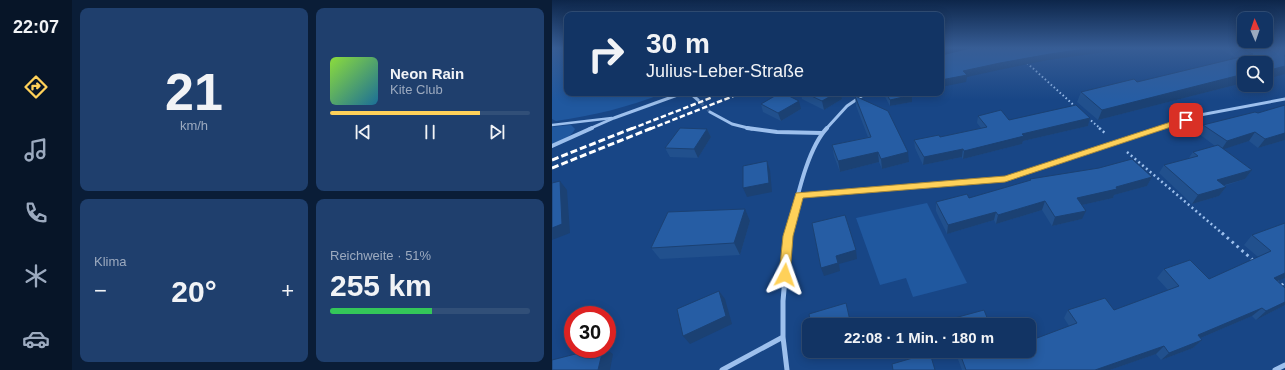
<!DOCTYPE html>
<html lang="de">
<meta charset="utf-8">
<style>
:root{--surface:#123464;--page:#1f3f6d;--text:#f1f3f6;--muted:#9caabf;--line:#314f78;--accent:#ffd159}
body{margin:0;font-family:Arial,sans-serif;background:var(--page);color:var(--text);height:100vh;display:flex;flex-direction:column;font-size:15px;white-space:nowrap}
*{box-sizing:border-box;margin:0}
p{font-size:13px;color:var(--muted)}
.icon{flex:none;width:22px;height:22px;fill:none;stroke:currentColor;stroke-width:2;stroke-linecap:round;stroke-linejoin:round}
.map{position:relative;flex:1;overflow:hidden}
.panel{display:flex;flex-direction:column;gap:8px;padding:8px;background:#0a1d37;width:480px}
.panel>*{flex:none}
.banner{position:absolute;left:12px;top:12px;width:380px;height:84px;border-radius:8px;box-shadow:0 2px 10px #0003,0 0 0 1px var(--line);background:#123464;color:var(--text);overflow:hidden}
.needle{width:26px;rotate:358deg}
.controls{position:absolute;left:685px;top:12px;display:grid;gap:8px}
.controls a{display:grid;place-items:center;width:36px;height:36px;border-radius:8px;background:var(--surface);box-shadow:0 2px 10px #0003,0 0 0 1px var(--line);font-size:20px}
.speed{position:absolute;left:12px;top:306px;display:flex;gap:8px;font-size:20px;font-weight:700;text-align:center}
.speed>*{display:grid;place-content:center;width:52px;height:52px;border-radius:50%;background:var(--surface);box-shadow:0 2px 10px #0003,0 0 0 1px var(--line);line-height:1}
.speed .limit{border:6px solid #d22;background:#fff;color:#111}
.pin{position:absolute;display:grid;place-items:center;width:34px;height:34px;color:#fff;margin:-17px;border-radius:8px;box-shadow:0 2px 6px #0006}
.me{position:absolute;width:44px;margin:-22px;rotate:4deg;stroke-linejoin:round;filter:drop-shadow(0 0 3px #0008)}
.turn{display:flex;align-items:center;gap:14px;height:84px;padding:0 16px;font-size:18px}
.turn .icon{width:52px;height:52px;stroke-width:2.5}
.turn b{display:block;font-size:28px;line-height:34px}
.big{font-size:30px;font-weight:800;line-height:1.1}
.panel .tile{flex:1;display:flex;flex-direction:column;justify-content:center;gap:6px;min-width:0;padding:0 14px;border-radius:8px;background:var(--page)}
.panel .dial{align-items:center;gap:0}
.dial b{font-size:52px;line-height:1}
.song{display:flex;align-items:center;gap:12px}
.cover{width:48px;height:48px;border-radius:6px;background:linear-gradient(135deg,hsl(90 70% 55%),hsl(200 70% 35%))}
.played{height:4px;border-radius:2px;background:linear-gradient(90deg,var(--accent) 75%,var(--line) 75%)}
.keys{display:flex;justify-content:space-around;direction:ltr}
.heat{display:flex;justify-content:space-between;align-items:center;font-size:22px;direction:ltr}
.charge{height:6px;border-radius:3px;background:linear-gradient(90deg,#34c759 51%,var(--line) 0)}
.panel .tiles{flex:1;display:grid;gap:8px;grid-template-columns:repeat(2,1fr)}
.trip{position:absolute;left:250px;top:318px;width:234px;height:40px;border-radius:8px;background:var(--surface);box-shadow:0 2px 10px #0003,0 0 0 1px var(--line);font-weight:800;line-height:40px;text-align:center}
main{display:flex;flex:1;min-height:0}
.dock{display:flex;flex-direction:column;width:72px;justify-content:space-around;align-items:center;background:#071528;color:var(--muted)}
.dock .icon{width:28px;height:28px}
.dock .current{color:var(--accent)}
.dock b{font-size:18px;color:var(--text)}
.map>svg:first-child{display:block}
.green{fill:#20589f}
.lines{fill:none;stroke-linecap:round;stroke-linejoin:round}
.street-tunnel{stroke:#3b6298;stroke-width:3;stroke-dasharray:3 1.5;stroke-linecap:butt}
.path-far2{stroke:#9dc0ed;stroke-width:2;stroke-dasharray:1.5 2.5;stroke-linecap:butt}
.path-far1{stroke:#9dc0ed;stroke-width:2.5;stroke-dasharray:2 3;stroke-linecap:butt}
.path{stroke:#9dc0ed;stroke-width:3;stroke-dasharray:2.5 4;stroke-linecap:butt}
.lane{stroke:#9dc0ed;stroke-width:2.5}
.street-far2{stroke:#9dc0ed;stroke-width:3}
.street-far1{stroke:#9dc0ed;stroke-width:4}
.street{stroke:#9dc0ed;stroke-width:5}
.rail-far1{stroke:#fff;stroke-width:2.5;stroke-dasharray:5.5 2.5;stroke-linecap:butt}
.rail{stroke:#fff;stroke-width:3;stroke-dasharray:7 3;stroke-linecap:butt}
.wall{fill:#21508d}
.shaded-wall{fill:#1b4173}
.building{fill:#265da4;stroke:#1b4173}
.route{fill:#ffd159;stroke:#a6883a}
</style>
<main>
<nav class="dock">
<b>22:07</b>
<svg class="icon current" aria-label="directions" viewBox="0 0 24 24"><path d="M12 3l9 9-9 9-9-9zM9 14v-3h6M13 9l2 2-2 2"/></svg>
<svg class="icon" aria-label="music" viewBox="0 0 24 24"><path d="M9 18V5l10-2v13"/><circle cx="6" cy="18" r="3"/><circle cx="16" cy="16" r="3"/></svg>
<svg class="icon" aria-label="phone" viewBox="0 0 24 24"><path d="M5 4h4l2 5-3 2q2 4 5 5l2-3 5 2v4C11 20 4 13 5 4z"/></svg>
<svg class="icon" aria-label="climate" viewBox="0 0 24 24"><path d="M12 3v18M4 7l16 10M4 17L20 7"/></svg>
<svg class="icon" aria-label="car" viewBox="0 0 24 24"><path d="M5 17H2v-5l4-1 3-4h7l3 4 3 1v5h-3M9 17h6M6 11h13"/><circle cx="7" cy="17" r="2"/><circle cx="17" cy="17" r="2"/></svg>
</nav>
<section class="panel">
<div class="tiles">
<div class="tile dial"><b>21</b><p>km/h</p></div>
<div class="tile">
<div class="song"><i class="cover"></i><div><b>Neon Rain</b><p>Kite Club</p></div></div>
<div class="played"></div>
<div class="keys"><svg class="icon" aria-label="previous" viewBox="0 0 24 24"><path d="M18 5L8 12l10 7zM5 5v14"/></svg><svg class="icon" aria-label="pause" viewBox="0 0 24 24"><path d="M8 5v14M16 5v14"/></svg><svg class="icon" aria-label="next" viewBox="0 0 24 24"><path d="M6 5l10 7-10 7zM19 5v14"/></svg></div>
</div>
<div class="tile"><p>Klima</p>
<div class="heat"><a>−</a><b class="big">20°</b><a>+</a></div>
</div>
<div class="tile"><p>Reichweite · 51%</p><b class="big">255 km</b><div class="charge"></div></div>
</div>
</section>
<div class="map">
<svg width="733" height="370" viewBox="0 0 733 370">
<rect width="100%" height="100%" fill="#184686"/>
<path class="green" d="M0,48H15V93H112C75,108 42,115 4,121L0,119Z
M19,125L23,129C19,138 8,140 0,144V127Z
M375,203L415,283L361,297L354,278L328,285L304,218Z"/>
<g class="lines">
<path class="street-tunnel" d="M146,100L158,112"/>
<path class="path-far2" d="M475,63L525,108
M536,118L549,129"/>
<path class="path-far1" d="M547,128L553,133
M575,152L671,234"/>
<path class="path" d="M670,233L702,261
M724,280L733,287"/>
<path class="lane" d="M0,125L60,118"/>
<path class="street-far2" d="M138,93L146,100
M158,112L180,124L200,129
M37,129L62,118L131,93
M274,129L295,106L314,93
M606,129L648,115L733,99"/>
<path class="street-far1" d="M195,128L225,132L270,133
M0,146L40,128
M247,195L453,179L609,128
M236,234C244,204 254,150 275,128"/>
<path class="street" d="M170,370L231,337
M235,370L231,337V301L237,233
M723,370L733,365"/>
<path class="rail-far1" d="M79,129L161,97
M98,129L189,93"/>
<path class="rail" d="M0,160L81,128
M0,168L100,128"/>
</g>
<path class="wall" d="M665,48H733V74L692,63V85H693L691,86L687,84L546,120L525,102L529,92L585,82L685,58Z
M249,93H289L290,99L272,110L250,99Z
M331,93H358L360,95V102L338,106Z
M303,96L357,162L330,169L327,162L288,172L282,156L280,145L316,137L304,106Z
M209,104L249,109L229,121L211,112Z
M703,112L733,140L706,148L697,141L671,149L700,170L693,179L672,186L674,187L667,196L640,204L607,173L612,165L636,159L641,152L663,146L646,133L651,125Z
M426,116L457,120L538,118L536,126L471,141L470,144L411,159L410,157L371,165L363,148L362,140L388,137L429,128L425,123Z
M155,129L159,137L146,158L118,157L113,148Z
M600,177L595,186L562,195L561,198L530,205V219L500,226L490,210L444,224L442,220L395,234L384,211V202L417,198L477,181L478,179Z
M198,221L188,255L108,259L99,248Z
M733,223V278L725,281L733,305L704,320L700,316L649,338L650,340L641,348L609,360L604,354L558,370H410L403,351H477L517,326L512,318L516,310H562L616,290L605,278L612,269L657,279L706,257L692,245L700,235Z"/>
<path class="shaded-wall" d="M393,48H418L389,55V49Z
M540,48H581L496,60L447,70L415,77L414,82L389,87V80L411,71L448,63L498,54Z
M733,66V74L714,79V71Z
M692,74V76L687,84L546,120L550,110Z
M284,93H289L290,99L272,110L270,101Z
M360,95V102L338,106V100Z
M247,101L249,109L229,121L226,113Z
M538,118L536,126L471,141L470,144L411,159L412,151L470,134Z
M155,129L159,137L146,158L142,149Z
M703,132L697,141L669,150L675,141Z
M733,133V140L706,148L713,139Z
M411,149L410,157L371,165L372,157Z
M326,152L327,162L288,172L286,161Z
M356,152L357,162L330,169L329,159Z
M215,161L218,170L220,192L195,197L191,188Z
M700,170L693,179L659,189L665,180Z
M600,177L595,186L562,195L561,198L521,207L525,198Z
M8,181L15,190L18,233L0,240V228Z
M674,187L667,196L640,204L646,195Z
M493,201L490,210L444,224L446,215Z
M193,209L198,221L188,255L182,243Z
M534,211L530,219L500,226L503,217Z
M444,212L442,220L395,234L396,225Z
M304,250L305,259L287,264L288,271L272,276L269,268L284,256Z
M733,273V278L712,287L722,278Z
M167,291L173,299L180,324L138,344L131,336Z
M733,302V305L704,320L714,311Z
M710,308L700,316L637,343L646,335Z
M650,340L641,348L609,360L617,353Z
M612,346L604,354L558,370H543Z
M51,349H54L61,354L58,370H46Z
M265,351H278L266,355Z"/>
<path class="building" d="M418,48H540L498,54L448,63L411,71L415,75L389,80V54L390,55Z
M689,48H731L733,49V55L732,56H733V66L714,71V63H692V74L550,110L529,92L582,79L585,82L701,54Z
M228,93H231L247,101L226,113L209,104Z
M253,93H284L270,101Z
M334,93H358L360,95L338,100Z
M303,96L336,111L356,152L329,159L326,152L286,161L280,145L319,137Z
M524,105L538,118L470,134L472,136L412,151L411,149L372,157L362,140L387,135L388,137L435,127L426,116L449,110L457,120Z
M733,105V133L713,139L703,132L675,141L651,125L703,112L706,113Z
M128,128L155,129L142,149L113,148Z
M666,145L700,170L665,180L674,187L646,195L612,165L646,156L641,152Z
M580,159L600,177L564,187L565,189L525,198L534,211L503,217L493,201L446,215L444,212L396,225L384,202L415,194L417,198L479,180L478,179L547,168Z
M215,161L217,183L191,188V166Z
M8,181L10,224L0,228V183Z
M193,209L182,243L99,248L116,212Z
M293,215L304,250L284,256L286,263L269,268L260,223Z
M733,223V273L722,278L733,288V302L714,311L710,308L646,335L650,340L617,353L612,346L543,370H414L407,351H477V341L525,323L516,310L553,298L562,310L627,286L612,269L638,260L657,279L719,251L700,235Z
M167,291L174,316L131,336L125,309Z
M294,303L299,325H259L257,314Z
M432,310L438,325H397L395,320Z
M43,349H51L46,370H0V360Z
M378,353L383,370H341L340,364Z"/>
<linearGradient id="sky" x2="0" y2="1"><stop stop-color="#0d264a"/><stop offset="0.48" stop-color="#375d95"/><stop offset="1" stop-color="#375d95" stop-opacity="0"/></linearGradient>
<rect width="733" height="100" fill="url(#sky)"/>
<path class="route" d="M634,117L638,120L637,121L453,182L251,198L241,236L238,275L237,278L233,279L229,278L227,275L231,236L244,193L453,176Z"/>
</svg>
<div class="controls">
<a><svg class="needle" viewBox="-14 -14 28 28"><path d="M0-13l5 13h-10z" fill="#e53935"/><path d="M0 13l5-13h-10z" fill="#9caabf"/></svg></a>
<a><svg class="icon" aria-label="search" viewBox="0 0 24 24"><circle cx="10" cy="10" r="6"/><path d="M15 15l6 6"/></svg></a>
</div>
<div class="speed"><div class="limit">30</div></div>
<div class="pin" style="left:634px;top:120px;background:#d93025"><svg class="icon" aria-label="arrive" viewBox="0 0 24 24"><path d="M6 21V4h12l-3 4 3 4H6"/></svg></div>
<svg class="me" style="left:233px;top:275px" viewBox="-20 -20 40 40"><path d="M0-17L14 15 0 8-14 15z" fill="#ffd159" stroke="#fff" stroke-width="4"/></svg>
<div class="trip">22:08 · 1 Min. · 180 m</div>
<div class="banner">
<div class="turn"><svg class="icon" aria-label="right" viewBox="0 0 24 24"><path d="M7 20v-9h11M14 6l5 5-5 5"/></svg><div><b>30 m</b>Julius-Leber-Straße</div></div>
</div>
</div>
</main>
